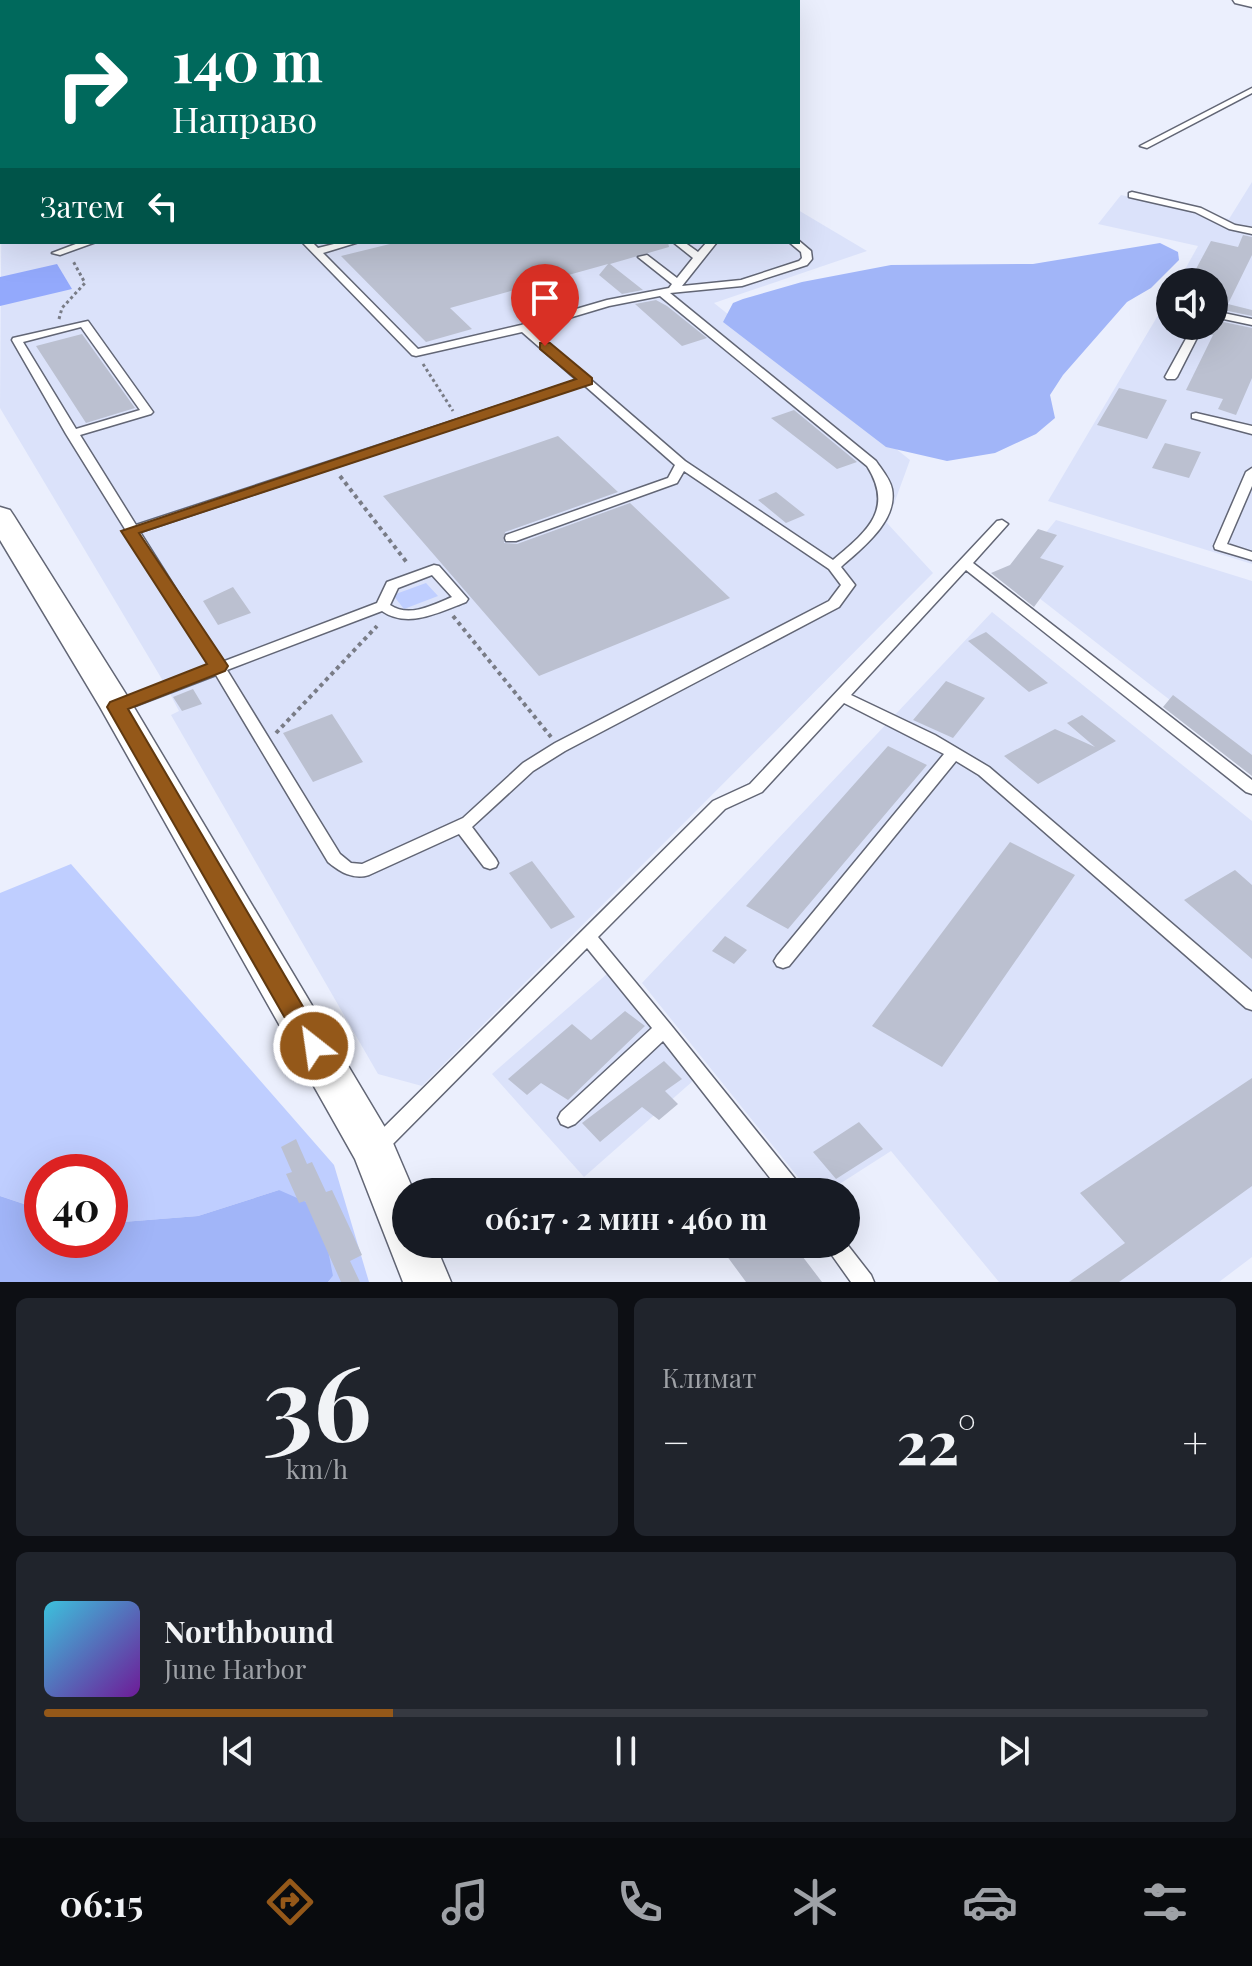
<!DOCTYPE html>
<html lang="ru">
<meta charset="utf-8">
<style>
:root{--surface:#171b24;--page:#20242c;--text:#f1f3f6;--muted:#9ea1a6;--line:#363941;--accent:#945819}
body{margin:0;font-family:"Playfair Display",serif;background:var(--page);color:var(--text);height:100vh;display:flex;flex-direction:column;font-size:30px;white-space:nowrap}
*{box-sizing:border-box;margin:0}
p{font-size:26px;color:var(--muted)}
.icon{flex:none;width:44px;height:44px;fill:none;stroke:currentColor;stroke-width:2;stroke-linecap:round;stroke-linejoin:round}
.map{position:relative;height:1282px;overflow:hidden}
.sheet{display:flex;flex-direction:column;gap:16px;padding:16px;background:#0d0f14;flex:1}
.sheet>*{flex:none}
.top-card{position:absolute;left:0px;top:0px;width:800px;height:244px;box-shadow:0 8px 32px #0002;background:#00695c;color:#fff;overflow:hidden}
.fabs{position:absolute;left:1156px;top:268px;display:grid;gap:16px}
.fabs a{display:grid;place-items:center;width:72px;height:72px;border-radius:50%;background:var(--surface);box-shadow:0 8px 32px #0002;font-size:40px}
.speed{position:absolute;left:24px;top:1154px;display:flex;gap:16px;font-size:40px;font-weight:700;text-align:center}
.speed>*{display:grid;place-content:center;width:104px;height:104px;border-radius:50%;background:var(--surface);box-shadow:0 8px 32px #0002;line-height:1}
.speed .limit{border:12px solid #d22;background:#fff;color:#111}
.pin{position:absolute;display:grid;place-items:center;width:68px;height:68px;color:#fff;margin:-82px -34px;border-radius:50% 50% 50% 0;rotate:-45deg;box-shadow:0 0 8px #0007}
.pin .icon{rotate:45deg}
.me{position:absolute;width:88px;margin:-44px;rotate:330deg;stroke-linejoin:round;filter:drop-shadow(0 0 6px #0008)}
.turn{display:flex;align-items:center;gap:28px;height:168px;padding:0 40px;font-size:36px}
.turn .icon{width:104px;height:104px;stroke-width:2.5}
.turn b{display:block;font-size:56px;line-height:68px}
.then{display:flex;align-items:center;height:76px;padding:0 40px;background:#0003;gap:16px;font-size:30px}
.big{font-size:60px;font-weight:700;line-height:1.1}
.sheet .card{flex:1;display:flex;flex-direction:column;justify-content:center;gap:12px;min-width:0;padding:0 28px;border-radius:12px;background:var(--page)}
.sheet .dial{align-items:center;gap:0}
.dial b{font-size:104px;line-height:1}
.song{display:flex;align-items:center;gap:24px}
.cover{width:96px;height:96px;border-radius:12px;background:linear-gradient(135deg,hsl(190 70% 55%),hsl(280 70% 35%))}
.played{height:8px;border-radius:4px;background:linear-gradient(90deg,var(--accent) 30%,var(--line) 30%)}
.keys{display:flex;justify-content:space-around;direction:ltr}
.heat{display:flex;justify-content:space-between;align-items:center;font-size:44px;direction:ltr}
.sheet .tiles{flex:1;display:grid;gap:16px;grid-template-columns:1fr 1fr}
.card:last-child{grid-column:span 2}
.trip{position:absolute;left:392px;top:1178px;width:468px;height:80px;border-radius:40px;background:var(--surface);box-shadow:0 8px 32px #0002;font-weight:700;line-height:80px;text-align:center}
.menu{display:flex;height:128px;justify-content:space-around;align-items:center;background:#090b0e;color:var(--muted)}
.menu .icon{width:56px;height:56px}
.menu .on{color:var(--accent)}
.menu b{font-size:36px;color:var(--text)}
.map>svg:first-child{display:block}
.built{fill:#dbe2fa}
.green{fill:#bfceff}
.forest{fill:#a1b5f8}
.water{fill:#93a9fc}
.building{fill:#bbc0d0}
.lines{fill:none;stroke-linecap:round;stroke-linejoin:round}
.service-casing{stroke:#626675;stroke-width:3}
.minor-casing{stroke:#626675;stroke-width:3}
.tertiary-casing{stroke:#626675;stroke-width:3}
.path-far2{stroke:#797c86;stroke-width:2;stroke-dasharray:2 2;stroke-linecap:butt}
.path-far1{stroke:#797c86;stroke-width:3;stroke-dasharray:3 3;stroke-linecap:butt}
.path{stroke:#797c86;stroke-width:4;stroke-dasharray:4 4;stroke-linecap:butt}
.service{fill:#fff;fill-rule:evenodd}
.minor{fill:#fff;fill-rule:evenodd}
.tertiary{fill:#fff;fill-rule:evenodd}
.route{fill:#945819;stroke:#603910;stroke-width:2}
</style>
<div class="map">
<svg width="1252" height="1282" viewBox="0 0 1252 1282">
<rect width="100%" height="100%" fill="#ebeffd"/>
<path class="built" d="M2,140V242H798V210L867,251L714,303L910,460L887,523L933,573L422,1086L378,1074L171,715L179,711L166,686L0,408Z
M1252,182V564L1048,501L1170,295V326H1214V282H1178L1198,246L1098,224L1121,195L1229,219Z
M1056,520L1252,581V764L1011,576Z
M992,612L1252,821V1257L1219,1282H999L891,1151L827,1192H810L642,983Z
M607,974L694,1080L584,1177L492,1074Z"/>
<path class="green" d="M426,583L438,596L404,609L393,595Z
M71,864L334,1165L369,1282H328L333,1276L279,1190L198,1216L110,1223V1172H42V1210L0,1196V893Z"/>
<path class="forest" d="M1160,243L1178,252L1179,260L1151,288L1127,302L1063,375L1050,395L1055,418L1036,434L995,453L947,461L886,447L723,322L733,303L743,299L802,282L891,265L1033,264Z
M279,1190L320,1208L333,1276L328,1282H0V1196L42,1210V1240H110V1223L198,1216Z"/>
<path class="water" d="M57,264L72,289L0,306V277Z"/>
<path class="building" d="M1243,235L1252,237V255L1228,304L1252,310V316L1214,308V282H1189L1211,241L1238,247Z
M398,242H668L669,247L610,264L643,290L622,294L599,275L608,264L450,308L472,329L426,342L341,256Z
M656,300L667,306L707,338L682,346L635,304Z
M1214,320L1252,328V378L1236,415L1218,409L1223,399L1186,390L1213,335L1206,334L1214,326Z
M82,334L135,408L86,423L36,346Z
M1119,388L1167,400L1147,439L1097,425Z
M794,410L805,419L857,462L837,469L771,418Z
M558,436L618,492L505,532L504,543L517,544L630,503L730,598L539,676L383,496Z
M1165,443L1201,452L1189,478L1152,468Z
M776,492L805,515L786,523L758,500Z
M1038,529L1057,535L1040,558L1064,566L1034,607L991,573L1010,565Z
M233,587L251,613L218,625L203,601Z
M986,632L1048,683L1029,692L968,641Z
M946,681L985,698L953,738L913,720Z
M193,689L202,704L182,711L173,697Z
M1173,695L1252,755V776L1163,707Z
M332,714L363,762L313,782L283,733Z
M1082,715L1116,741L1038,784L1004,756L1055,729L1095,747L1067,723Z
M888,746L927,765L788,929L746,906Z
M1010,842L1075,875L942,1067L872,1026Z
M532,861L575,917L551,929L509,873Z
M1235,870L1252,885V959L1184,900Z
M725,936L747,950L734,964L712,951Z
M625,1011L645,1026L568,1100L541,1083L527,1095L508,1079L572,1024L591,1040Z
M664,1061L682,1079L665,1091L678,1104L659,1120L642,1107L600,1142L582,1123Z
M1252,1078V1186L1119,1282H1069L1125,1243L1080,1193Z
M859,1122L883,1149L836,1179L813,1152Z
M296,1139L307,1164L312,1162L326,1192L332,1190L354,1237L362,1255L350,1261L360,1282H341L305,1201L299,1203L286,1174L292,1172L281,1147Z
M718,1244H793L822,1282H746Z"/>
<g class="lines">
<g class="service-casing">
<path id="service" d="M1252,88V93L1147,148L1140,146Z
M2,162V168L0,169V163Z
M1132,192L1201,208L1235,225L1252,228V234L1229,229L1195,212L1129,197V193Z
M798,240L811,251L812,259L807,265L742,286L670,293L876,461C882,470 890,479 892,489C898,521 862,548 841,567L855,585L839,607L565,751L533,771L472,827L496,859L498,863L496,867L490,869L484,867L459,834L369,875C353,880 340,872 328,862L216,675L122,711H112L110,707L112,703L210,666L129,535L124,531L125,529L66,434L12,340L13,338L88,321L153,412L151,414L80,435L136,525L577,380L522,332L416,356L412,355L302,242H312L318,248L342,242H359L323,253L418,349L521,325L607,300L669,288L672,284L638,257L647,255L677,278L693,258L673,242H684L698,252L707,242H717L682,286L741,280L799,261L802,258L801,252L789,242ZM660,296L867,466C895,510 866,532 833,560L685,461L532,329L609,306ZM81,327L140,410L76,429L23,342ZM584,385L675,465L668,478L506,535L505,538L506,541H516L677,483L684,471L829,569L841,585L829,601L555,743L523,763L463,818L362,864L351,863L340,854L227,670L382,611C408,629 440,612 466,602L468,599L439,566L434,565L387,582L377,603L222,662L140,532ZM432,575L452,597C433,605 409,618 390,605L398,588Z
M81,242H96L60,255L52,253Z
M1214,311L1252,319V325L1214,317Z
M1193,326H1203L1177,377L1175,379H1167L1165,377Z
M1196,413L1252,426V434L1192,418V414Z
M1252,468V486L1227,544L1252,552V560L1215,549L1214,546L1246,472Z
M1002,520L1008,524L973,563L1252,780V794L1246,792L966,570L851,695L935,735L989,767L1252,992V1010L1246,1008L979,775L956,761L789,966L783,968L777,966L774,961L777,956L944,754L844,703L762,792L725,809L598,937L670,1024L800,1185L803,1192H781L663,1041L575,1124L568,1127L561,1124L558,1118L561,1112L652,1028L587,948L384,1153L377,1156L370,1153L367,1147L370,1141L713,801L750,784L997,521Z
M846,1243L871,1275L874,1282H851L824,1244Z"/>
</g>
<g class="minor-casing">
<path id="minor" d="M1233,0H1252V7L1235,3Z"/>
</g>
<g class="tertiary-casing">
<path id="tertiary" d="M0,507L10,510L14,516L129,699L390,1136L414,1192H406V1244H435L451,1282H403L355,1159L100,707L0,540Z"/>
</g>
<path class="path-far2" d="M448,2L458,0"/>
<path class="path-far1" d="M59,319L62,308L85,283L73,261
M423,364L453,411"/>
<path class="path" d="M340,476L408,564
M453,616L551,737
M276,733L377,626"/>
<use href="#service" class="service"/>
<use href="#minor" class="minor"/>
<use href="#tertiary" class="tertiary"/>
</g>
<path class="route" d="M540,343H550L592,378V384L139,533L228,666L225,671L128,709L322,1039L326,1046L322,1053L314,1056L305,1053L107,707L110,702L207,664L121,531L576,379L540,349Z"/>
</svg>
<div class="fabs">
<a><svg class="icon" aria-label="sound" viewBox="0 0 24 24"><path d="M4 9h4l5-4v14l-5-4H4zM17 9q2 3 0 6"/></svg></a>
</div>
<div class="speed"><div class="limit">40</div></div>
<div class="pin" style="left:545px;top:346px;background:#d93025"><svg class="icon" aria-label="arrive" viewBox="0 0 24 24"><path d="M6 21V4h12l-3 4 3 4H6"/></svg></div>
<svg class="me" style="left:314px;top:1046px" viewBox="-20 -20 40 40"><circle r="17" fill="#945819" stroke="#fff" stroke-width="3"/><path d="M0-11L8 9 0 5-8 9z" fill="#fff"/></svg>
<div class="trip">06:17 · 2 мин · 460 m</div>
<div class="top-card">
<div class="turn"><svg class="icon" aria-label="right" viewBox="0 0 24 24"><path d="M7 20v-9h11M14 6l5 5-5 5"/></svg><div><b>140 m</b>Направо</div></div>
<div class="then">Затем<svg class="icon" aria-label="left" viewBox="0 0 24 24"><path d="M17 20v-9H6M10 6l-5 5 5 5"/></svg></div>
</div>
</div>
<section class="sheet">
<div class="tiles">
<div class="card dial"><b>36</b><p>km/h</p></div>
<div class="card"><p>Климат</p>
<div class="heat"><a>−</a><b class="big">22°</b><a>+</a></div>
</div>
<div class="card">
<div class="song"><i class="cover"></i><div><b>Northbound</b><p>June Harbor</p></div></div>
<div class="played"></div>
<div class="keys"><svg class="icon" aria-label="previous" viewBox="0 0 24 24"><path d="M18 5L8 12l10 7zM5 5v14"/></svg><svg class="icon" aria-label="pause" viewBox="0 0 24 24"><path d="M8 5v14M16 5v14"/></svg><svg class="icon" aria-label="next" viewBox="0 0 24 24"><path d="M6 5l10 7-10 7zM19 5v14"/></svg></div>
</div>
</div>
</section>
<nav class="menu">
<b>06:15</b>
<svg class="icon on" aria-label="directions" viewBox="0 0 24 24"><path d="M12 3l9 9-9 9-9-9zM9 14v-3h6M13 9l2 2-2 2"/></svg>
<svg class="icon" aria-label="music" viewBox="0 0 24 24"><path d="M9 18V5l10-2v13"/><circle cx="6" cy="18" r="3"/><circle cx="16" cy="16" r="3"/></svg>
<svg class="icon" aria-label="phone" viewBox="0 0 24 24"><path d="M5 4h4l2 5-3 2q2 4 5 5l2-3 5 2v4C11 20 4 13 5 4z"/></svg>
<svg class="icon" aria-label="climate" viewBox="0 0 24 24"><path d="M12 3v18M4 7l16 10M4 17L20 7"/></svg>
<svg class="icon" aria-label="car" viewBox="0 0 24 24"><path d="M5 17H2v-5l4-1 3-4h7l3 4 3 1v5h-3M9 17h6M6 11h13"/><circle cx="7" cy="17" r="2"/><circle cx="17" cy="17" r="2"/></svg>
<svg class="icon" aria-label="filters" viewBox="0 0 24 24"><path d="M4 7h16M4 17h16"/><circle cx="9" cy="7" r="2"/><circle cx="15" cy="17" r="2"/></svg>
</nav>
